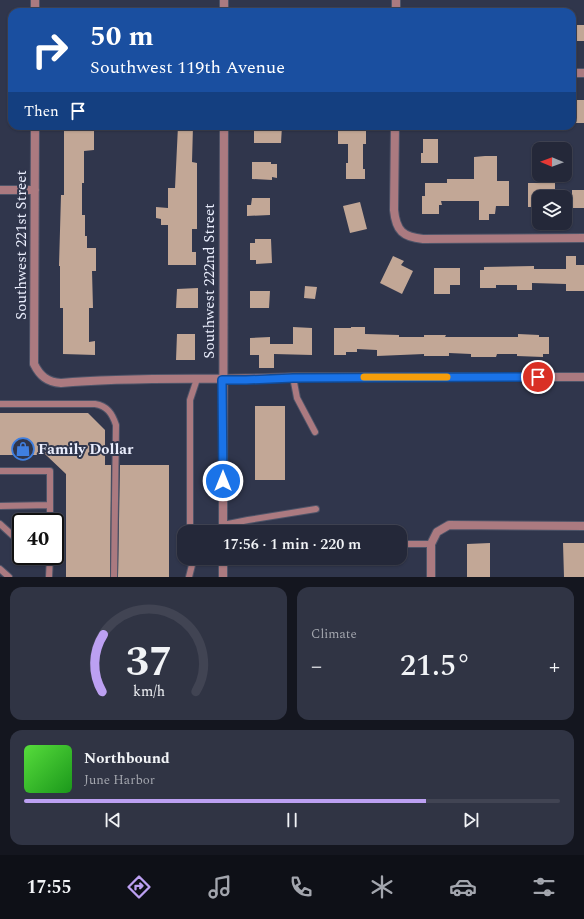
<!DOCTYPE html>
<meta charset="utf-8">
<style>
:root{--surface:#242839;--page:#303444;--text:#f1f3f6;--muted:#a3a6ae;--line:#414453;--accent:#bca0f2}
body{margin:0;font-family:Spectral,serif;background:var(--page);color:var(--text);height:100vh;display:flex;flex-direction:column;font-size:15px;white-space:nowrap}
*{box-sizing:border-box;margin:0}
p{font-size:13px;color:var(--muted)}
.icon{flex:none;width:22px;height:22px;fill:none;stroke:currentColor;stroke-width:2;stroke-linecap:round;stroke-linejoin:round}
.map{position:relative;height:577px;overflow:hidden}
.drawer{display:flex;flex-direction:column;gap:10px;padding:10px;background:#14161f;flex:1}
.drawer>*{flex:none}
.banner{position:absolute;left:8px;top:8px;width:568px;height:122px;border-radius:12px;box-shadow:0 1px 3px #0004,0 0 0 1px var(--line);background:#1a4fa0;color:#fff;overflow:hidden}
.needle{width:26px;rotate:271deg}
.tools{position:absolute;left:532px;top:142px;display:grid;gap:8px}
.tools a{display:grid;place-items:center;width:40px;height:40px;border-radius:8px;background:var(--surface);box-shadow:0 1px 3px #0004,0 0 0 1px var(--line);font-size:20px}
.speed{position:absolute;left:12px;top:513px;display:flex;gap:8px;font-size:20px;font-weight:700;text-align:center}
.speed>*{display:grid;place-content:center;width:52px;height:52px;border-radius:50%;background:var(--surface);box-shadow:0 1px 3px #0004,0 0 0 1px var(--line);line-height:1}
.speed .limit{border:2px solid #111;border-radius:6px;background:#fff;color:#111}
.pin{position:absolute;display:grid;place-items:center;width:34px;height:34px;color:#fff;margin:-17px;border:2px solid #fff;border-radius:50%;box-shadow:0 1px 4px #0007}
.me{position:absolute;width:44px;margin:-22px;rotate:0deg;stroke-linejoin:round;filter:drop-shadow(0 0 3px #0008)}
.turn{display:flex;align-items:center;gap:14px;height:84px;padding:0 16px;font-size:18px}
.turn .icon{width:52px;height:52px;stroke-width:2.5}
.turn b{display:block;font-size:28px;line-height:34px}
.then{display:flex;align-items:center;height:38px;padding:0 16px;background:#0003;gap:8px;font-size:15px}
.big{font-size:30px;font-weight:600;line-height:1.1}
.drawer .widget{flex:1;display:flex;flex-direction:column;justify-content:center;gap:6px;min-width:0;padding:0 14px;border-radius:12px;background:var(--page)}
.drawer .dial{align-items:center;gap:0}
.dial svg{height:104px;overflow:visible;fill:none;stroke:var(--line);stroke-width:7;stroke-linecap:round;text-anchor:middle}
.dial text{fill:var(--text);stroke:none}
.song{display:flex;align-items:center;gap:12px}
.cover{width:48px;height:48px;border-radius:6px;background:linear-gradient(135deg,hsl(110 70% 55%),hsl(120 70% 35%))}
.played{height:4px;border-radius:2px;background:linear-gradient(90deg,var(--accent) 75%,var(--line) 75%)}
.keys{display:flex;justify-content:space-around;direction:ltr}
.heat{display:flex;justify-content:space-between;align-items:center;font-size:22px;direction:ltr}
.drawer .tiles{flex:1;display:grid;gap:10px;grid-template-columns:1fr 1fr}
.widget:last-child{grid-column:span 2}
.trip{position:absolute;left:177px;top:525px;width:230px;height:40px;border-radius:12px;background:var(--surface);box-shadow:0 1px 3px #0004,0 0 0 1px var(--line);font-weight:600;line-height:40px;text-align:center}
.dock{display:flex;height:64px;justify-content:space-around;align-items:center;background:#0e1017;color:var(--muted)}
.dock .icon{width:28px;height:28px}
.dock .on{color:var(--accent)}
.dock b{font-size:18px;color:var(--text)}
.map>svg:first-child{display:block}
.building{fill:#c2a796}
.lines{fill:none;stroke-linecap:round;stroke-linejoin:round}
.service-casing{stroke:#4e5468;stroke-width:8}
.minor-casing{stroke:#4e5468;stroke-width:10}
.tertiary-casing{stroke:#4e5468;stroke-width:10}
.service{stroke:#ab7a80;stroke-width:6}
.minor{stroke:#ab7a80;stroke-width:8}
.tertiary{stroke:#ab7a80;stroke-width:8}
.route-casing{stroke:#114b97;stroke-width:10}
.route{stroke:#1a73e8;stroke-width:7}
.slow{stroke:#f59e0b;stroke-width:7}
.labels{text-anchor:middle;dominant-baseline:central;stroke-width:4;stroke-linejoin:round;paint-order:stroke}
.street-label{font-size:15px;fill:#ebeffe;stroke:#30364c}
.poi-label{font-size:15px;font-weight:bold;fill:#ebeffe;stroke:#30364c;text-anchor:start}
</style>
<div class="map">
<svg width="584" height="577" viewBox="0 0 584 577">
<rect width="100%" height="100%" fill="#30364c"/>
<path class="building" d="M573,25H584V41H573Z
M572,100H584V123H572Z
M64,126H94V150L84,151V183H82V215H85V236H87V248H96V271H92L93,308H89V342L95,341V355L63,354V308H60V266H59L61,195H64Z
M178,126H193L192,162L197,163V229H192V252H196V265H168V225H161V219L156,218V207L168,208V188H175Z
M254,126H282L281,143H254Z
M338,126H364V128H366V144H363V169H365V179H346V163H348V144H338Z
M423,139H438V163H421V153H423Z
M485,156H497V181H509V206H496L495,214H489V220H479V201H441L442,205H439V214H422V196H425V183H447V179H474V157Z
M252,162H271V164H277V178L272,177V180L252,179Z
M528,183H555V197H539V207H528Z
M572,190H584V208H572Z
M252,198H270V215L247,216V205H251Z
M360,202L367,229L350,233L343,206Z
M255,239H271L272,263L256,264V260H250V243H255Z
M393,256L404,261L401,265L413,271L402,294L380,283Z
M566,256H576V265H584V291H566V284L532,283V290H517V285H496V288H480V270H484V267L534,266V269H566Z
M434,268H460V285H450V294H434Z
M305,286L317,287L315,299L304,298Z
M198,288V308H176L177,289Z
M250,291H270L269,308H250Z
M293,327L312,328V355L274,354V368H259V355H250V338L270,337V344H293Z
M351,327H365V334L399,335V337H424V335H446L445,337H518V334L539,335V337H549V354H543V357L517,356V354H497L496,357H471V354L449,353V356H424V354L377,356V350L357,349V352H346V355H334V328H351Z
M177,334H195V360H176Z
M255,406H285V480H255Z
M0,413H88L105,430V465H111L110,577H66V474L46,455H0Z
M120,465H169V577H118Z
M490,543V577H467V544Z
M563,543H584V577H564Z"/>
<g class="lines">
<g class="service-casing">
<path id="service" d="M293,377L297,398L315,432
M0,404H95C107,406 112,413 116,425L114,577
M0,471H50V522
M0,506L50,505
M0,524L21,543
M223,525L248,520L316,509
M190,532V400L197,379
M400,544H431
M0,569L9,577
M49,577L50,556
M189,577L193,561L200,558"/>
</g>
<g class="minor-casing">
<path id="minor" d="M35,12V0
M396,12V0
M572,73H584
M35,126L34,364C40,376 47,382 61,383C138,376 216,381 293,377H584
M395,126L394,210C396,231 403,237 423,239L584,238
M0,190H35
M431,577V544L437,532L449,525L584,526"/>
</g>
<g class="tertiary-casing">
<path id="tertiary" d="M224,12V0
M223,532L224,126
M223,577V558"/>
</g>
<use href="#service" class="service"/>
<use href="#minor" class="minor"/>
<use href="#tertiary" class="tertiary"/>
</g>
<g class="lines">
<g class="route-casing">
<path id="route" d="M223,481L222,380H246L293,378L538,377"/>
</g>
<use href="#route" class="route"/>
<path class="slow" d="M364,377H447"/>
</g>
<defs>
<g id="shop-ring" transform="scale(1.15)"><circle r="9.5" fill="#30364c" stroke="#3f7fe0" stroke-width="1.5"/><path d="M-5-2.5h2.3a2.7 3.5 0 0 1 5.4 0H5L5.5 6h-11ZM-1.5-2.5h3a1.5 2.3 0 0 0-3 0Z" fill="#3f7fe0"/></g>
</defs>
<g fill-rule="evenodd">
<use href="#shop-ring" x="23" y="449"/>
</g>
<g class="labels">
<g class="street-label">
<text transform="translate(21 245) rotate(-90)">Southwest 221st Street</text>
<text transform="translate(209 281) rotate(-90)">Southwest 222nd Street</text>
</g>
<g class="poi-label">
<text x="38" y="449">Family Dollar</text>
</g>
</g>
</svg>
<div class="tools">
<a><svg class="needle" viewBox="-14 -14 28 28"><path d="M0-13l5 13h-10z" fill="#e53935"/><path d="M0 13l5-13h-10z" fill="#a3a6ae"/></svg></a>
<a><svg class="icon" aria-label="layers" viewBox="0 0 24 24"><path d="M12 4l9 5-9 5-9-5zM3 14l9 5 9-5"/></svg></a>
</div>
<div class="speed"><div class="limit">40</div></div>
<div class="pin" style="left:538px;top:377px;background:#d93025"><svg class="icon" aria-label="arrive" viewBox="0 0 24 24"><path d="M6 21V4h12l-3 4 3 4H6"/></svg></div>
<svg class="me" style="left:223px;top:481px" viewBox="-20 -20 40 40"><circle r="17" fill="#1a73e8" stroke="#fff" stroke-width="3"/><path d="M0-11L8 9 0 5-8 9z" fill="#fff"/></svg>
<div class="trip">17:56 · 1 min · 220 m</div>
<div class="banner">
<div class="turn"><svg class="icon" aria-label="right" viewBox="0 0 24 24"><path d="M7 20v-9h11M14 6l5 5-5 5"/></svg><div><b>50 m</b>Southwest 119th Avenue</div></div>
<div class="then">Then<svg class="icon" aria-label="arrive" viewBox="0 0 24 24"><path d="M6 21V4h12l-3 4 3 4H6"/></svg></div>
</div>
</div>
<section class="drawer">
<div class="tiles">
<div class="widget dial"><svg viewBox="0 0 100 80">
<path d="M14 69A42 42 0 1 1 86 69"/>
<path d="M14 69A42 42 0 0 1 15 25" stroke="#bca0f2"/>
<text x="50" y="56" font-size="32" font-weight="700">37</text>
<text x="50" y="72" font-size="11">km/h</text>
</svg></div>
<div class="widget"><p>Climate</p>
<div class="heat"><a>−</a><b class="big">21.5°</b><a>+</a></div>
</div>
<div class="widget">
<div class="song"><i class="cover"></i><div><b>Northbound</b><p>June Harbor</p></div></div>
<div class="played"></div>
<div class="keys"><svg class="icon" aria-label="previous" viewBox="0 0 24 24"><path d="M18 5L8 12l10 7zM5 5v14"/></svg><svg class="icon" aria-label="pause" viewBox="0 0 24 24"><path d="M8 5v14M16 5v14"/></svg><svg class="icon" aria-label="next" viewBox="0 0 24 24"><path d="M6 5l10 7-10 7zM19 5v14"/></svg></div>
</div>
</div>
</section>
<nav class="dock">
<b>17:55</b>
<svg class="icon on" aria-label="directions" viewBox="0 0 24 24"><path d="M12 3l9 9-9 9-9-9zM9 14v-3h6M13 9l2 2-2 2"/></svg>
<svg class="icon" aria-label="music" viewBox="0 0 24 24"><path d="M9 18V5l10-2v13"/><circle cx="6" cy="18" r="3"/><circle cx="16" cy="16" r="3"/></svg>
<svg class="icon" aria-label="phone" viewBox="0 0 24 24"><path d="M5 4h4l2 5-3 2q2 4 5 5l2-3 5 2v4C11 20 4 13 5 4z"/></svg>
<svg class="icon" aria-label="climate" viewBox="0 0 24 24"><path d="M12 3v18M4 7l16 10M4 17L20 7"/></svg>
<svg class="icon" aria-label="car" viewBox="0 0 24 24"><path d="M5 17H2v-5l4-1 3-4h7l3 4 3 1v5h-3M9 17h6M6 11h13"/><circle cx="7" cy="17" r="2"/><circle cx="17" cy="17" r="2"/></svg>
<svg class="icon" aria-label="filters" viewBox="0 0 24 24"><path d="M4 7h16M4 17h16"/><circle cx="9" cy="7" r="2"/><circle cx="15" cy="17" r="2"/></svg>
</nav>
